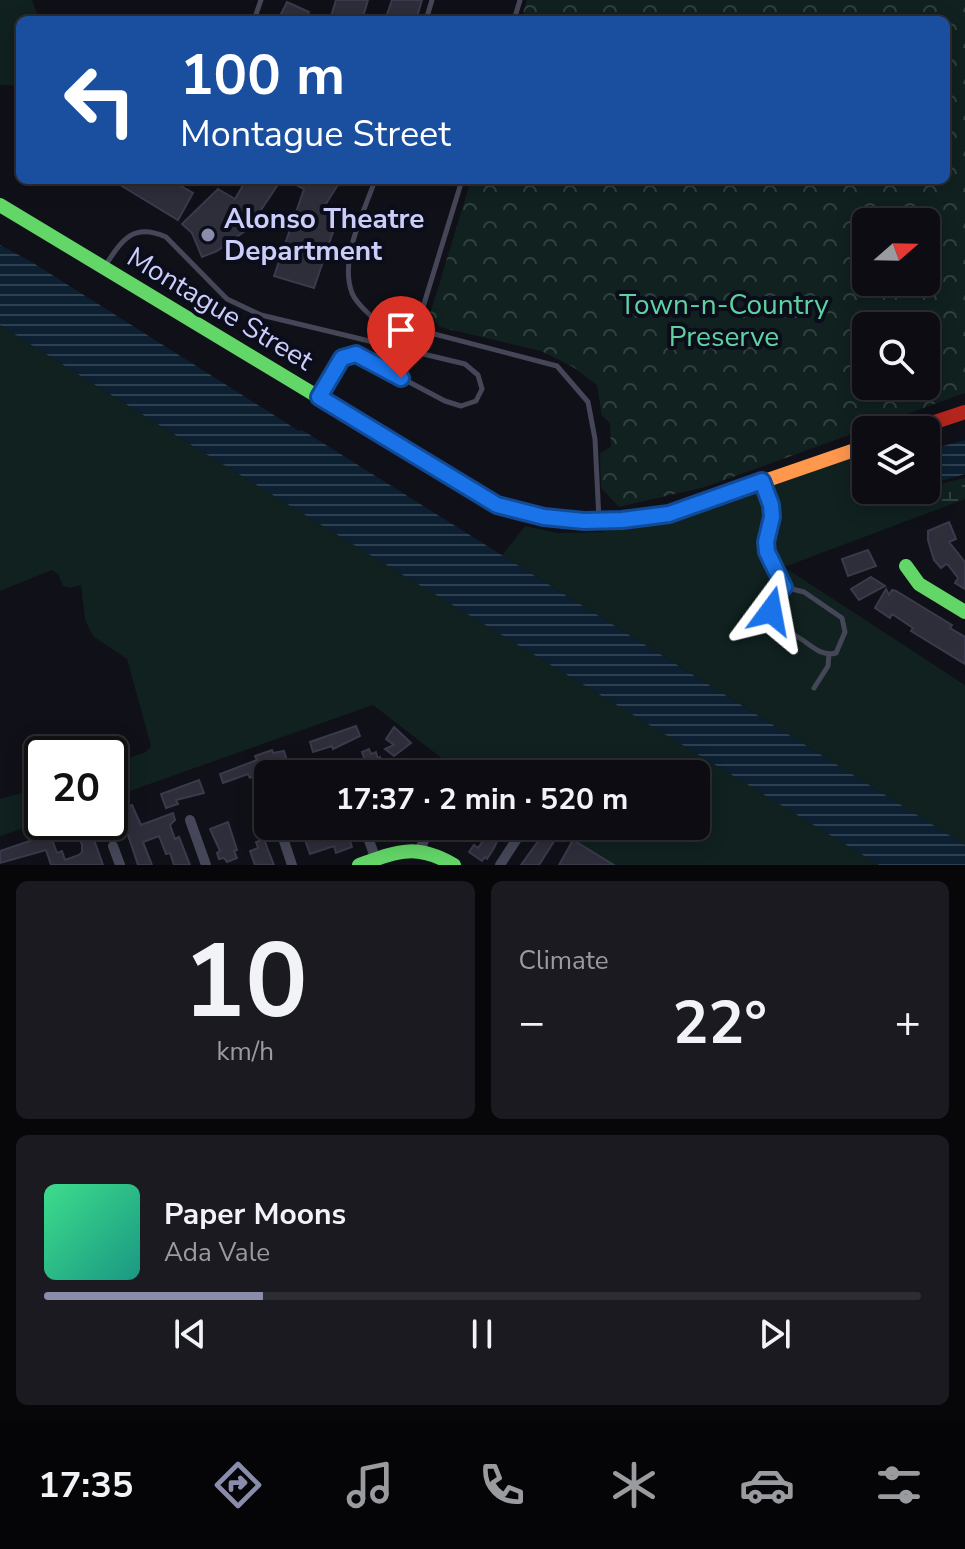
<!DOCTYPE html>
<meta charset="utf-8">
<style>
:root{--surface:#0c0c12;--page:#1a1a20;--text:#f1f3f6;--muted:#9a9b9f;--line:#2c2c32;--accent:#8a8cac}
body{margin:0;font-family:"Nunito Sans",sans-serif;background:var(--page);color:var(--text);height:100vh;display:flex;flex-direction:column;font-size:30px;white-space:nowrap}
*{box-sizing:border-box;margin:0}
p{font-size:26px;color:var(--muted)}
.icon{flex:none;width:44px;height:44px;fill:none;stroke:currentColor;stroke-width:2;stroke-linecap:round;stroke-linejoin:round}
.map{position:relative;height:865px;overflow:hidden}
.side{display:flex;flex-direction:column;gap:16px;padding:16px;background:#07070a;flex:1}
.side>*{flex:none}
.top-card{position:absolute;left:16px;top:16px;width:934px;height:168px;border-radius:12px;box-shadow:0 4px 20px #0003,0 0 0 2px var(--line);background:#1a4fa0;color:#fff;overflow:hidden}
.needle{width:52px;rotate:70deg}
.tools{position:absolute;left:852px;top:208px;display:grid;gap:16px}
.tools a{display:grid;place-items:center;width:88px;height:88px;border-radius:12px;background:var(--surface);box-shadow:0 4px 20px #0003,0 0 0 2px var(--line);font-size:40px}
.speed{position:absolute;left:24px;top:736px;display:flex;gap:16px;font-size:40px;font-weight:700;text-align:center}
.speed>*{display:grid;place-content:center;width:104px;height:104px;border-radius:50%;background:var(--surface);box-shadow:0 4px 20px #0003,0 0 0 2px var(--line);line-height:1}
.speed .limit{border:4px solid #111;border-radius:12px;background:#fff;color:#111}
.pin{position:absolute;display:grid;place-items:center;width:68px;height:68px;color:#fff;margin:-82px -34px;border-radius:50% 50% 50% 0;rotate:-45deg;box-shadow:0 0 8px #0007}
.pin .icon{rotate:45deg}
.me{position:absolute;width:88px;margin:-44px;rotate:13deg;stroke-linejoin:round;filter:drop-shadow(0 0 6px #0008)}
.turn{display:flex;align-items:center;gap:28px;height:168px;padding:0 32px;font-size:36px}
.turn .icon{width:104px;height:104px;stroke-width:2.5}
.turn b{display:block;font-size:56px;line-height:68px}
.big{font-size:60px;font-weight:700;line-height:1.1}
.side .tile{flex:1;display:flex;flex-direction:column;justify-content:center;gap:12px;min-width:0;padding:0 28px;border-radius:12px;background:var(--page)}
.side .dial{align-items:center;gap:0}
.dial b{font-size:104px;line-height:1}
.song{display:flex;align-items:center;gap:24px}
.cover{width:96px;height:96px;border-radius:12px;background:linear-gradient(135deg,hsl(150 70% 55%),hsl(170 70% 35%))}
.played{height:8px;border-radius:4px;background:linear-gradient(90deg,var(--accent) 25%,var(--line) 25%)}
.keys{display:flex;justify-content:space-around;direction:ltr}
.heat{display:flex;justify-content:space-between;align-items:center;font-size:44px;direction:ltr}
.side .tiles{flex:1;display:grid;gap:16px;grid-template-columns:1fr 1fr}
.tile:last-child{grid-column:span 2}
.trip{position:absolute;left:254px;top:760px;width:456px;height:80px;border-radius:12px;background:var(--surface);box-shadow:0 4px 20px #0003,0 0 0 2px var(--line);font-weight:700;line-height:80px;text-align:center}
.tabs{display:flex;height:128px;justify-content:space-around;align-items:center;background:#050507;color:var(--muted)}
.tabs .icon{width:56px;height:56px}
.tabs .on{color:var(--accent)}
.tabs b{font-size:36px;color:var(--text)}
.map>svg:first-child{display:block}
.green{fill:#10211f}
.wetland{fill:url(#wetland-marsh)}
.park{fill:url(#park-crowns);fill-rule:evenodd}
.water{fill:url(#water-rules)}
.building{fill:#2e2d3a;stroke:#3a3a4c;stroke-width:2}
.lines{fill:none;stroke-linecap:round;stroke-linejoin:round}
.lane{stroke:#454758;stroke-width:5}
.street{stroke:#454758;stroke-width:10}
.fast{stroke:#63d668;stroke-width:14}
.slow{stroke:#ff974d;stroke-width:14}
.jam{stroke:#b3261e;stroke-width:14}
.route-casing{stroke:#114b97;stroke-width:20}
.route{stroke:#1a73e8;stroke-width:14}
.poi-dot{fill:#8a8cac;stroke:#0c0d1b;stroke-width:3}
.labels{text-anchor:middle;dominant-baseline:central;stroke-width:8;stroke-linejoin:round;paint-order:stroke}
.poi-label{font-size:28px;font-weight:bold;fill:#cbcefb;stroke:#0c0d1b;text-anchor:start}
.park-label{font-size:28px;fill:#5ed3a1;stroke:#0c0d1b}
.street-label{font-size:28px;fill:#cbcefb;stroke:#0c0d1b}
</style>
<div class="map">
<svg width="965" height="865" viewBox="0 0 965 865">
<defs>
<pattern id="wetland-marsh" width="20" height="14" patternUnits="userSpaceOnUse" patternTransform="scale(2)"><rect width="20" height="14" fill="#10211f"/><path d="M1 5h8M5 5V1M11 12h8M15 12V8" fill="none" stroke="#314040"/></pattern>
<pattern id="park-crowns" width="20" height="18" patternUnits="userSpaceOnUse" patternTransform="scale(2)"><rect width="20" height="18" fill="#10211f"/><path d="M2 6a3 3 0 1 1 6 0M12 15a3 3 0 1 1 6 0" fill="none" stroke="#314040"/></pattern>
<pattern id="water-rules" width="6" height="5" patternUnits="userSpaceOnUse" patternTransform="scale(2)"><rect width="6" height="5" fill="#0c2031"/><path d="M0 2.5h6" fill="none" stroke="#2e3f50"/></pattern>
</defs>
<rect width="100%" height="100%" fill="#101018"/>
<path class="green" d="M0,0H32L40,20H20V86L0,85Z
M0,325C290,509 586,685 879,865H615L550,826H696V774H462L373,705L110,798V764L146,752L151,746L127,659L94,637L89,629L85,619L81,585L70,588L63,586L58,574L52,570L0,591Z
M866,451V490H926V481L936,510L787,566L778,563L965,685V845L502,555L525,526L558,533L604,532L603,526Z
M42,787V822L0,836V799Z"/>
<path class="wetland" d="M926,457L939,484L965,478V499L936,510L926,481Z"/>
<path class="park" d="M527,0H965V393L705,487L619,507L601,488L600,453L611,447L610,423L602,416L597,385L573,367L541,351L440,327L430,314L471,180H946V20H521ZM866,222H926V282H866ZM866,326H926V386H866Z"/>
<path class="water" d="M0,245L30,261L299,431L302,430L965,845V865H879C586,685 290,509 0,325Z
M965,440V474L941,481L928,450Z"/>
<path class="building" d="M336,0H368L362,20H330Z
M392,0H422L416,20H385Z
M287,2L309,12L305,20H278Z
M112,180H170L193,193L178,220Z
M246,180H281L249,228L217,251L202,257L192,233L182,224L218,189L235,199Z
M287,180H341L322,210L331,212L328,220L336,228L333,232L314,288L274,276L304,189Z
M949,522L956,539L949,542L965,562V589L955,583L958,578L948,565L946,564L941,568L934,560L928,540V531Z
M868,550L876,566L848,576L842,559Z
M871,577L885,586L859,600L851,589Z
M886,589L889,595L892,590L896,591L952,625L950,628L965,637V664L911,631L913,628L892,614L890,618L875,608Z
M356,726L360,736L333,749L332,746L313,752L310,742Z
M394,727L411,743L394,756L385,749L394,745L386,739Z
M369,749L371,754L376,752L378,759L380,757L386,772L370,774L362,752Z
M272,750L273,753L284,751L287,761L250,778L248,774L223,783L220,774L257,760L255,756Z
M199,780L204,793L176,800L178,804L166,808L161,794Z
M132,805L141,825L173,813L175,820L170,825L175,839L179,837L190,865H174L170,853L166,854L159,836L143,842L152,865H138L124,823L92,834L103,865H51L46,850L0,863V851L50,834L57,853L62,851L65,860L79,855L82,852V845L75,826L84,822H110V813Z
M228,822L237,850L234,851L237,858L227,862L224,858L219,859L217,853L220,851L210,829Z
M300,826H309L310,829L318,826L320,830L329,826H345L352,847L336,853L334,846L310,854Z
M488,826H504L494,848L487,859L485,857L482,861L469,852L474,845L478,848L487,835L484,833Z
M525,826H551L560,832L539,865H521L541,837Z
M264,839L268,850L274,865H255L250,851L258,848L256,842Z
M573,840L578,843L614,865H559Z"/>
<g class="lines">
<path class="lane" d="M254,20L261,0
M426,20L432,0
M514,20L520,0
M375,180C364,213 339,258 352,293C356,303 365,310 373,318L557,366L588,402L595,439L599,520
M105,266C122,240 133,222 166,237L227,299L261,315L465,364L478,375L482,389L476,401L461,406L445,401L356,354L342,358L319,397
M416,330L462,180
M763,482L772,517L766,542L767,552L784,587
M784,587L804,592L842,618L845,632L836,653C822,657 812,646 801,639C778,625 757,612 784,587Z
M814,688L828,666L829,654"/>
<path class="street" d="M344,767L346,774
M409,770L414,774
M267,794L268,796
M190,820L206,865
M279,826L292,865
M364,826L377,863
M113,846L120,865
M420,849L431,826
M500,865L520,834"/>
<path class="fast" d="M0,205L350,416
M906,566L919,584L965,612
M359,865C398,851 416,843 454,865"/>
<path class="slow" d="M350,416L497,505L544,517L584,521L622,520L669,514L866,446"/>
<path class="jam" d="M911,430L965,412"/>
</g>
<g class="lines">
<g class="route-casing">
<path id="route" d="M401,378L356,354L342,358L319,397L497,505L544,517L584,521L622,520L669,514L762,481L771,505L772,517L766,542L767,552L784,587L774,597L771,611"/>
</g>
<use href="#route" class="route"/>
</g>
<circle class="poi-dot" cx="208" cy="235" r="8"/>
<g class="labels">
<g class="poi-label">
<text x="224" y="219">Alonso Theatre<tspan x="224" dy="32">Department</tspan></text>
</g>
<g class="park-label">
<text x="724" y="305">Town-n-Country<tspan x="724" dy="32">Preserve</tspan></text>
</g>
<g class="street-label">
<text transform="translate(220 309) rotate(31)">Montague Street</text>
</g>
</g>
</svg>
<div class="tools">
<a><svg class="needle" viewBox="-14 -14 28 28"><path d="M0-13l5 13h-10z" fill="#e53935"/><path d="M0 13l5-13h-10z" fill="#9a9b9f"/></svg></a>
<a><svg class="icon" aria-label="search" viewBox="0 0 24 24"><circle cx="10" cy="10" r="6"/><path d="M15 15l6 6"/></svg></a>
<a><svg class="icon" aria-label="layers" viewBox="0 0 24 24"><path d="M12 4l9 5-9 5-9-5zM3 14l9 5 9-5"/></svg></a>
</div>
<div class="speed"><div class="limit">20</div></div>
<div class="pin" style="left:401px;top:378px;background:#d93025"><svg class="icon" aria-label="arrive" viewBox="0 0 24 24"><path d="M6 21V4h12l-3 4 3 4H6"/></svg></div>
<svg class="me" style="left:771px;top:611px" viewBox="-20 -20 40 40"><path d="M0-17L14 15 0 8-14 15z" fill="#1a73e8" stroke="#fff" stroke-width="4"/></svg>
<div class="trip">17:37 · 2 min · 520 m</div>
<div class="top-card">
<div class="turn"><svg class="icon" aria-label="left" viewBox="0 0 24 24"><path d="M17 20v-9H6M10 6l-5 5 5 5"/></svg><div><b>100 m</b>Montague Street</div></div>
</div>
</div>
<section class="side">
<div class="tiles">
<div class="tile dial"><b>10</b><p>km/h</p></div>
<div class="tile"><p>Climate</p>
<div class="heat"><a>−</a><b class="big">22°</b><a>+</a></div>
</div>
<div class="tile">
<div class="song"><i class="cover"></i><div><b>Paper Moons</b><p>Ada Vale</p></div></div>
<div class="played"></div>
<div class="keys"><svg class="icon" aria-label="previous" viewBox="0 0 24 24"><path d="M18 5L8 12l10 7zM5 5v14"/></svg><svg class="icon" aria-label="pause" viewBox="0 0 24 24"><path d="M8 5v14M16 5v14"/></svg><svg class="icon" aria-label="next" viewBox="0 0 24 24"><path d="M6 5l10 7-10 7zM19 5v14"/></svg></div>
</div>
</div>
</section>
<nav class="tabs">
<b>17:35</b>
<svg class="icon on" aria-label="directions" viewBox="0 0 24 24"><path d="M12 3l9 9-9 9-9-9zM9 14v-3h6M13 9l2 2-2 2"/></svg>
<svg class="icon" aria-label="music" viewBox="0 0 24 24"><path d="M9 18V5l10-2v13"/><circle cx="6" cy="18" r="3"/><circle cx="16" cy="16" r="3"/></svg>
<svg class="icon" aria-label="phone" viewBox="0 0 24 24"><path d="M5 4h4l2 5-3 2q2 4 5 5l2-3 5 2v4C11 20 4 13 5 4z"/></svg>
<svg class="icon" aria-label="climate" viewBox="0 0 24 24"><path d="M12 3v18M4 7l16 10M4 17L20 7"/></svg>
<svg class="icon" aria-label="car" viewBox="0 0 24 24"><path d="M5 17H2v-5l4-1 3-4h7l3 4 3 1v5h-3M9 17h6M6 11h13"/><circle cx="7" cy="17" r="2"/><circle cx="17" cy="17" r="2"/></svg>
<svg class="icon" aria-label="filters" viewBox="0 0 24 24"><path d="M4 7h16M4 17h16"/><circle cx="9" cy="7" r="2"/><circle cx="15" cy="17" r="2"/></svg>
</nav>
